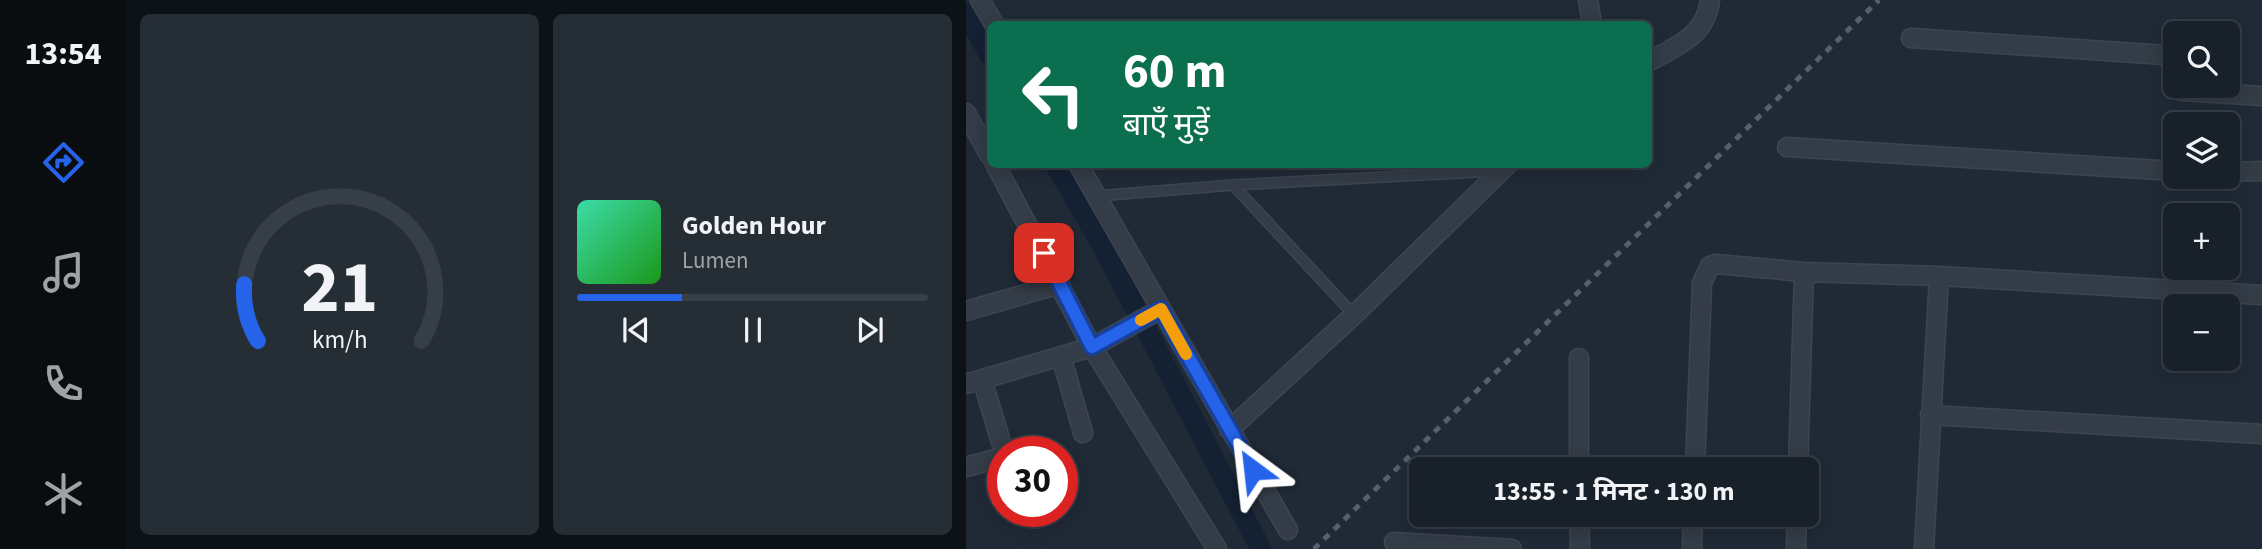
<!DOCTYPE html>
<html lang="hi">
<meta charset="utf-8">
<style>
:root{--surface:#182029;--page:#252d35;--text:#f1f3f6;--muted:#9fa3a8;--line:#363e46;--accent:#2563eb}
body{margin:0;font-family:"Source Sans 3","Noto Sans Devanagari",sans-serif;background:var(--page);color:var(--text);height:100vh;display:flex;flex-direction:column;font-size:26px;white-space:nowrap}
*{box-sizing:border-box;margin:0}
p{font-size:23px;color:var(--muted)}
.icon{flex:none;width:38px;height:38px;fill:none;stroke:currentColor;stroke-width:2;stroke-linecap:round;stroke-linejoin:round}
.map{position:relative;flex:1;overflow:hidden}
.panel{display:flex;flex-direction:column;gap:14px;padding:14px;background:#0d1217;width:840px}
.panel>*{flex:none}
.hud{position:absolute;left:21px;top:21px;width:665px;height:147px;border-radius:10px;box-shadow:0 4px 18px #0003,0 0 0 2px var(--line);background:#0b6e4f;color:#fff;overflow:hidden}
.controls{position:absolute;left:1197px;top:21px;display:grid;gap:14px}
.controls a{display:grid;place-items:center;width:77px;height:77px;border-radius:10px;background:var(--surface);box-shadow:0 4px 18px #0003,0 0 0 2px var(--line);font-size:35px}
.speed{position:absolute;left:21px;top:436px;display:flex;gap:14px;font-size:35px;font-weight:700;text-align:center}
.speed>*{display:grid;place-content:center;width:91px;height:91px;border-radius:50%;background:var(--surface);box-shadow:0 4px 18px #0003,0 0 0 2px var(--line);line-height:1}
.speed .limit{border:10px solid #d22;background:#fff;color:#111}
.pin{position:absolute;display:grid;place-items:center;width:60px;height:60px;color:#fff;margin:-30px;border-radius:14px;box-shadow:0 4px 10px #0006}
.me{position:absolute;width:77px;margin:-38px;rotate:330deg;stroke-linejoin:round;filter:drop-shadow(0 0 5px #0008)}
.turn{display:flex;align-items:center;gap:24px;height:147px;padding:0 21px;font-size:32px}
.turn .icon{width:91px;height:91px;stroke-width:2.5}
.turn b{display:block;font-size:49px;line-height:60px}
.panel .tile{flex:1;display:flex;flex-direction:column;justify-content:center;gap:10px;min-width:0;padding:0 24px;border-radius:10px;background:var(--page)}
.panel .dial{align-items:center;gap:0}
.dial svg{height:182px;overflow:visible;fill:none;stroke:var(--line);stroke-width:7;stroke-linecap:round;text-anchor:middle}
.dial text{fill:var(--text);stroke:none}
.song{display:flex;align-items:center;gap:21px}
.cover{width:84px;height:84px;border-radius:10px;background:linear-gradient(135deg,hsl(160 70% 55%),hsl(120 70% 35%))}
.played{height:7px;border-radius:4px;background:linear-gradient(90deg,var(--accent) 30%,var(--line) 30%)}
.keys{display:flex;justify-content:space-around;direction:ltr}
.panel .tiles{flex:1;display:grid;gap:14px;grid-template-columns:repeat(2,1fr)}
.trip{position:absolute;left:443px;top:457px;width:410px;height:70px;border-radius:10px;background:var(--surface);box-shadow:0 4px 18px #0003,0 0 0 2px var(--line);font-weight:700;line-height:70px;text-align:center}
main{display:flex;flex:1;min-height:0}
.tab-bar{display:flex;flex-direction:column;width:126px;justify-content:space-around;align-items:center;background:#0a0d10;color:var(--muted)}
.tab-bar .icon{width:49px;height:49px}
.tab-bar .active{color:var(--accent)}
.tab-bar b{font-size:32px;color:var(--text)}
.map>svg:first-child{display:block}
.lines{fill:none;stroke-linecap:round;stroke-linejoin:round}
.canal{stroke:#142133;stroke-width:21}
.service-casing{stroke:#3d4551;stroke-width:12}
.minor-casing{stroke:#3d4551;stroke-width:21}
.service{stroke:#333c47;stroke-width:9}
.minor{stroke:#333c47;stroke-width:18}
.rail{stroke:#55606e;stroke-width:5;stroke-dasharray:7 7;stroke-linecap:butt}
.route-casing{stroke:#184099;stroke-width:18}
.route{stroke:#2563eb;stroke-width:12}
.slow{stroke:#f59e0b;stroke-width:12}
</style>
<main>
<nav class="tab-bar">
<b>13:54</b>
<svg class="icon active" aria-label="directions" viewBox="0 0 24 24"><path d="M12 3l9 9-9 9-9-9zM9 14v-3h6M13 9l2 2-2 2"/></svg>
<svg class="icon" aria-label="music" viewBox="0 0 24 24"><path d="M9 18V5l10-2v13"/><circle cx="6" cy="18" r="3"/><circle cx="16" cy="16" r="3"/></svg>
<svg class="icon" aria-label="phone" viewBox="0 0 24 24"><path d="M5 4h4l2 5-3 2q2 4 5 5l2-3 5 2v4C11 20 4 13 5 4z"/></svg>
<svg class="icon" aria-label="climate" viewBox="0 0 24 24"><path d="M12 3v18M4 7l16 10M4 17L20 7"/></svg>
</nav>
<section class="panel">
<div class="tiles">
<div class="tile dial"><svg viewBox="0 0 100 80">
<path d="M14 69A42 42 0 1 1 86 69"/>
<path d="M14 69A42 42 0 0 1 8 44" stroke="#2563eb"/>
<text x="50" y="56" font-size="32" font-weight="700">21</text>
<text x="50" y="72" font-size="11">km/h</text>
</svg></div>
<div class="tile">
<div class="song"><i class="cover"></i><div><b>Golden Hour</b><p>Lumen</p></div></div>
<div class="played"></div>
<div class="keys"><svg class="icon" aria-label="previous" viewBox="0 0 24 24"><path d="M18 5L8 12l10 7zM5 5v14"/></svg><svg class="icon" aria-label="pause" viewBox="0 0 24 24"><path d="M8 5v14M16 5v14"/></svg><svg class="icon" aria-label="next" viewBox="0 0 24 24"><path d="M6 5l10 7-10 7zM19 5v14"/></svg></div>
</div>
</div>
</section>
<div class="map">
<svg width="1296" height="549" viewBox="0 0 1296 549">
<rect width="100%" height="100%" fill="#202a37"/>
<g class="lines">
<path class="canal" d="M0,13L24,55
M89,164L135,243L295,549"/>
<g class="service-casing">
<path id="service" d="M267,185L388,315
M131,196L267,185L531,171"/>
</g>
<g class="minor-casing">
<path id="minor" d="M14,0L28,24
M622,0L626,24
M945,38L1199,55L1205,62L1207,86L1215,91L1296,96
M682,62C712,45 739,37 744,0
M0,113L24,156
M821,147L1209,171
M29,164L126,347L251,549
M112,164L322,530
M1262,172L1296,171
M0,311L94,284
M95,356L117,433
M613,358V469
M16,379L38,452
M0,384L126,347L195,309
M964,415L1296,434
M263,430L388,315L542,164
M0,467L37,457
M729,469L736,283L744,266L750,264L838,272L973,276L1296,295
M832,469L838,272
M613,514L614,549
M428,542L546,549
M726,549L727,514
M830,549L831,514
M958,549L973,276"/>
</g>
<use href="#service" class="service"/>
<use href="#minor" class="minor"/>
<path class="rail" d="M348,549L913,0"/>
</g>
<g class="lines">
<g class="route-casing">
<path id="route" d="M78,253L126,347L195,309L287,470"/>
</g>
<use href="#route" class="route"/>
<path class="slow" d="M175,320L195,309L220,354"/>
</g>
</svg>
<div class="controls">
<a><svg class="icon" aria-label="search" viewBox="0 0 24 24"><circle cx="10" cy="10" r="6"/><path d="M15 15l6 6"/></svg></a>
<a><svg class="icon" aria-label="layers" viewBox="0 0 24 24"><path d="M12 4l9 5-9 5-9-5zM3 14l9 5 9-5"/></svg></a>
<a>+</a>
<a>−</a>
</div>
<div class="speed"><div class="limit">30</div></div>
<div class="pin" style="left:78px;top:253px;background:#d93025"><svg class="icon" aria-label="arrive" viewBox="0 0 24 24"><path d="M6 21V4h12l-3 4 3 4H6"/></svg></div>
<svg class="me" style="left:287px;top:470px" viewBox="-20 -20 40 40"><path d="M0-17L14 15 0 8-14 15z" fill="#2563eb" stroke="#fff" stroke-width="4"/></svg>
<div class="trip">13:55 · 1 मिनट · 130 m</div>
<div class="hud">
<div class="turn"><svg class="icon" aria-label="left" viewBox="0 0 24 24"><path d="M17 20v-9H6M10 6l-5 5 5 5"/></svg><div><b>60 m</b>बाएँ मुड़ें</div></div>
</div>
</div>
</main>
